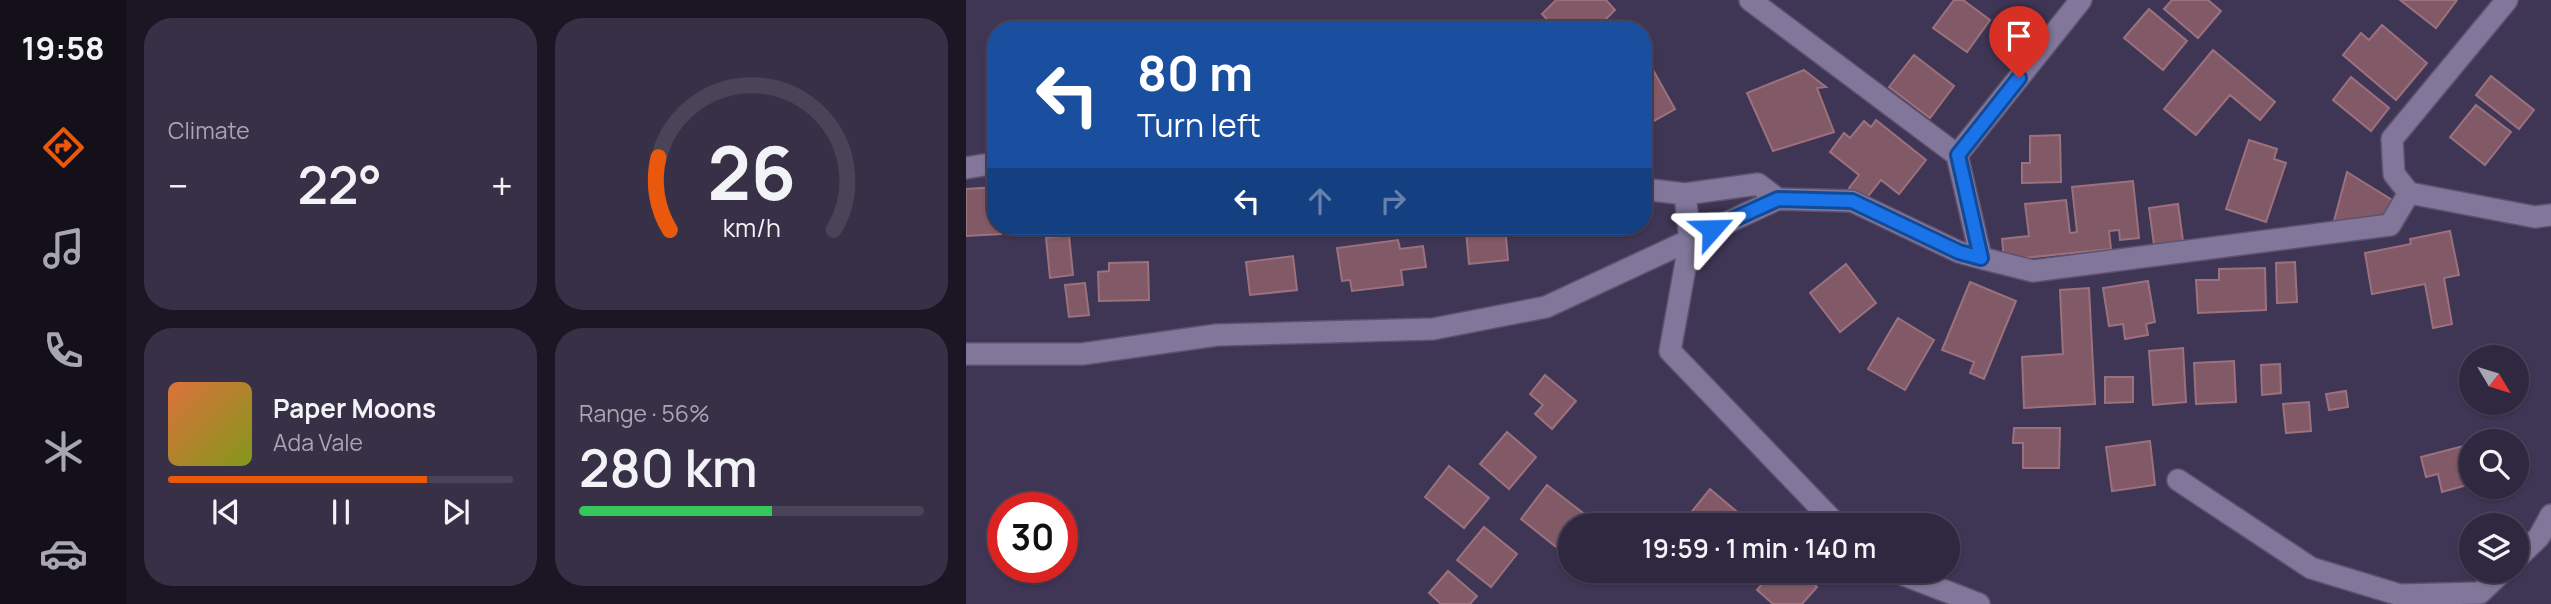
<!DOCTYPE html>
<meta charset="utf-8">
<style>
:root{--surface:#2f2840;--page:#373047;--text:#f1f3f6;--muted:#a7a6b1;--line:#4a4459;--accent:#ea580c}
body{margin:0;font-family:Manrope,sans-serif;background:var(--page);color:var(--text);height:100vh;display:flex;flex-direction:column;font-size:26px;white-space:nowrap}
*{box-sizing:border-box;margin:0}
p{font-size:23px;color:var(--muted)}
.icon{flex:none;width:38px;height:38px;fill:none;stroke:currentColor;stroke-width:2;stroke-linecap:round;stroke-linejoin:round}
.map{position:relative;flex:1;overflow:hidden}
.panel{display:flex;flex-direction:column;gap:18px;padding:18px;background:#1a1623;width:840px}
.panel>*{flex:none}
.top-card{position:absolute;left:21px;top:21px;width:665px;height:214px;border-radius:28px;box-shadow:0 2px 5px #0004,0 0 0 2px var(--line);background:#1a4fa0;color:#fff;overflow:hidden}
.needle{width:46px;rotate:128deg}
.tools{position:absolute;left:1493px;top:345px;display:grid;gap:14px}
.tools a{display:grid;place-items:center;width:70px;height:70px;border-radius:50%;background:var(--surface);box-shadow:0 2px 5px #0004,0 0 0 2px var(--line);font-size:35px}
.speed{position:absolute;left:21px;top:492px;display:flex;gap:14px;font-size:35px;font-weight:700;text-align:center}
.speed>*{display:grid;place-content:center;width:91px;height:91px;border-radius:50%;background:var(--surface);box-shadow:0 2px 5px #0004,0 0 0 2px var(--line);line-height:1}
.speed .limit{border:10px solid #d22;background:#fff;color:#111}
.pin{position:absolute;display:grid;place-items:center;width:60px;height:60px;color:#fff;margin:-72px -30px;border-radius:50% 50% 50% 0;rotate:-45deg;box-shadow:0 0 7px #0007}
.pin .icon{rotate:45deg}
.me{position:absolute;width:77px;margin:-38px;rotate:65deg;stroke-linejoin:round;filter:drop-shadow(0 0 5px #0008)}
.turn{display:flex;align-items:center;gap:24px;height:147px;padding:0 35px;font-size:32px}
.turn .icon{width:91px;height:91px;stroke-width:2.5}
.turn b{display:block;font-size:49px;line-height:60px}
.lanes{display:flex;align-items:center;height:66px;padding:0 35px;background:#0003;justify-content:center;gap:35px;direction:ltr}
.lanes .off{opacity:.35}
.big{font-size:52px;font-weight:600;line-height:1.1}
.panel .widget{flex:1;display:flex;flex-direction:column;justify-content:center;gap:10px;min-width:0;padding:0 24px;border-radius:28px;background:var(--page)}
.panel .dial{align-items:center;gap:0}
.dial svg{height:182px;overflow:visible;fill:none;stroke:var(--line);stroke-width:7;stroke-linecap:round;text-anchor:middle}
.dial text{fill:var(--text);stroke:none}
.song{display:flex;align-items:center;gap:21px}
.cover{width:84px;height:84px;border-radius:10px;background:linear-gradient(135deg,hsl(20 70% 55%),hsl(70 70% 35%))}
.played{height:7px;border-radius:4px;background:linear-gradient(90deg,var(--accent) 75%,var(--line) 75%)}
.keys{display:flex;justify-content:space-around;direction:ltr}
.heat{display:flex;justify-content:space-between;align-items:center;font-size:38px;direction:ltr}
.charge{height:10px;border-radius:5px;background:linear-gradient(90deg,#34c759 56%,var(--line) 0)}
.panel .tiles{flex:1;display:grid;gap:18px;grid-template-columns:repeat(2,1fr)}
.trip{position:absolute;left:592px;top:513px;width:402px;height:70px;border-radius:35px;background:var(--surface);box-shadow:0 2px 5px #0004,0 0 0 2px var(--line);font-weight:600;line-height:70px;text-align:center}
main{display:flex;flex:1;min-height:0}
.tab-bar{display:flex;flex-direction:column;width:126px;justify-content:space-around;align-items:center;background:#13101a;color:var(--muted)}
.tab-bar .icon{width:49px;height:49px}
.tab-bar .selected{color:var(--accent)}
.tab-bar b{font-size:32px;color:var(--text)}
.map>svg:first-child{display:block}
.building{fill:#825966;stroke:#9c717e;stroke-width:2}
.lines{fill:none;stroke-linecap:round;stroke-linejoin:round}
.street-casing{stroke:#5d536f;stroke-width:24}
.street{stroke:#82779b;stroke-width:21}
.route-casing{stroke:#114b97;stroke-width:18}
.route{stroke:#1a73e8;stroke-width:12}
</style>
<main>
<nav class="tab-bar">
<b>19:58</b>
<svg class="icon selected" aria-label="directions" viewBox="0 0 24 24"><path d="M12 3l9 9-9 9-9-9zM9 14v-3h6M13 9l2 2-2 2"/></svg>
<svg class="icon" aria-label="music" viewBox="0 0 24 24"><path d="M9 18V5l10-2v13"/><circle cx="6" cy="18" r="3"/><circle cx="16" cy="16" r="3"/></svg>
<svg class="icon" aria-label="phone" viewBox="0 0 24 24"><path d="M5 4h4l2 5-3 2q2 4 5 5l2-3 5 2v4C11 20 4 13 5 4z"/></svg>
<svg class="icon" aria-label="climate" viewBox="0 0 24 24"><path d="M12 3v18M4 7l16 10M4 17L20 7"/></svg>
<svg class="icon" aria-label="car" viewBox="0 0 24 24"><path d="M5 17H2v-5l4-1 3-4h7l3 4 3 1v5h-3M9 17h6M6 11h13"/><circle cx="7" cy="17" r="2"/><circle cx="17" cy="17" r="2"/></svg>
</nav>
<section class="panel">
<div class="tiles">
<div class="widget"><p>Climate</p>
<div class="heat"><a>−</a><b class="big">22°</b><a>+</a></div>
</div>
<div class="widget dial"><svg viewBox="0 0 100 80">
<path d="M14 69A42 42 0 1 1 86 69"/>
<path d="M14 69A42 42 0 0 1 9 37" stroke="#ea580c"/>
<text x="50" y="56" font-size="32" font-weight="700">26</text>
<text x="50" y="72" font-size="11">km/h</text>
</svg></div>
<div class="widget">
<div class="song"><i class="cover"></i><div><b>Paper Moons</b><p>Ada Vale</p></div></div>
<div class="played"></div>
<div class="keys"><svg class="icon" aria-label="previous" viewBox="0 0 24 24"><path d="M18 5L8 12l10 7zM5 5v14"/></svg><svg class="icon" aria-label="pause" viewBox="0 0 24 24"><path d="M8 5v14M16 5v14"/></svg><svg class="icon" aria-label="next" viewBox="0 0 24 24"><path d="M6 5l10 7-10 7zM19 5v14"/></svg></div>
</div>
<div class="widget"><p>Range · 56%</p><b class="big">280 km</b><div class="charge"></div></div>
</div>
</section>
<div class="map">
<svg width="1585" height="604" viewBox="0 0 1585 604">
<rect width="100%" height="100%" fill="#3f3555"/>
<path class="building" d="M590,0H640L649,10L629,30H591L576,14Z
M988,0H997L1024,20L1001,52L967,28Z
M1206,0H1242L1255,11L1232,38L1198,9Z
M1434,0H1491L1470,28Z
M1183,9L1221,41L1197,70L1158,38Z
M1416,25L1461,63L1430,100L1377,55L1395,33L1403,40Z
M1247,50L1309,102L1294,120L1264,95L1230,135L1198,109Z
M677,52L709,109L677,127Z
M948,55L988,86L964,118L923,87Z
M838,70L860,87L851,88L868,132L807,151L781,93Z
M1525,76L1568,110L1553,129L1510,95Z
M1385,77L1423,108L1405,131L1367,100Z
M1510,105L1545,132L1519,165L1484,137Z
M910,120L960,160L933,194L915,180L899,200L883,188L893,175L864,152L878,133L884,138L898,121L905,127Z
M1094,135L1095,182L1056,183V163H1064V136Z
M1283,140L1311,149L1308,159L1320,163L1300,222L1260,209Z
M1381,172L1426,200L1418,217L1368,221Z
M1167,181L1173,238L1154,240L1153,230L1143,231L1145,249L1038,260L1036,239L1063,236L1059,204L1100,200L1104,233L1111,232L1106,187Z
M30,187V226H34L35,234L0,236V189Z
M1212,204L1217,241L1188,245L1183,208Z
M539,226L542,260L503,264L500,230Z
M1484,231L1493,275L1478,278L1486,324L1467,328L1459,284L1406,294L1399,253L1445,244L1444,239Z
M103,235L107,275L84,278L80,238Z
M432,240L434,249L457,246L460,267L435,270L437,285L386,291L384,280L376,281L371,248Z
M327,256L331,290L284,295L280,262Z
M182,262L183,300L133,301L132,272L143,271V263Z
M1329,262L1331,302L1311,303L1310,263Z
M880,264L910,303L874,332L844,293Z
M1299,268L1300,310L1232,313L1230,280H1253V269Z
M1182,281L1189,322L1180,324L1182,335L1159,339L1157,324L1143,326L1137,288Z
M1004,282L1050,301L1018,379L1004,373L1008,362L976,350Z
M119,283L123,315L103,317L99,285Z
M1123,288L1129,404L1058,408L1056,357L1097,354L1094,290Z
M932,318L968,340L939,390L902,369Z
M1217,348L1220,402L1187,405L1183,351Z
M1268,361L1270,402L1230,404L1228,363Z
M1314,364L1315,393L1296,395L1295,365Z
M579,375L610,401L586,429L569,414L577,405L564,394Z
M1139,377H1167V402L1139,403Z
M1380,391L1382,407L1363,410L1360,394Z
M1343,402L1345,431L1320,433L1317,404Z
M1048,428H1094L1093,468H1057V443H1047Z
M541,432L570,457L543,489L514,464Z
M1184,441L1189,485L1146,491L1140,447Z
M1505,444V484L1476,492L1472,474L1460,477L1455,457Z
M483,466L523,498L498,528L459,497Z
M581,485L621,516L614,525H604V538L594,550L555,519Z
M744,489L776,516L769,525H715Z
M518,527L551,554L525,587L491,560Z
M808,570H833L851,587L836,604H807L791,590Z
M482,571L511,596L504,604H475L463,593Z"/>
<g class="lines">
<g class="street-casing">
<path id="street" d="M784,0L991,155L1015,258L1067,271L1424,225L1443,193L1428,174L1426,139L1541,0
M991,155L1115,0
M0,168L30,163
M677,189L719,194L792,184L812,199
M1443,193L1569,217L1585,215
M719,194L724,240L704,351L871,525
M0,354H116L251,335L467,329L580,307L812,199L886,201L993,252L1015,258
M1212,480L1345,568L1434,595L1514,593L1538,570
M1550,559L1573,537L1585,515
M925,570L1013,604"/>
</g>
<use href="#street" class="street"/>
</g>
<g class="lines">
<g class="route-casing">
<path id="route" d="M746,229L812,199L886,201L993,252L1015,258L992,155L1053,78"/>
</g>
<use href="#route" class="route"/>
</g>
</svg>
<div class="tools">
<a><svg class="needle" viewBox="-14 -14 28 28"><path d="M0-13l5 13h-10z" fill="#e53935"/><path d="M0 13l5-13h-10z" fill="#a7a6b1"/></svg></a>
<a><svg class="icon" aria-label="search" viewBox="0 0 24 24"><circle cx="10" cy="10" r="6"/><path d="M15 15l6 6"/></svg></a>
<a><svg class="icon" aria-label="layers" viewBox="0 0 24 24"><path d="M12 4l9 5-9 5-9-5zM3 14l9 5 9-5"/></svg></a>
</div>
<div class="speed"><div class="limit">30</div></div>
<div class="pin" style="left:1053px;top:78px;background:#d93025"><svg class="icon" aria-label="arrive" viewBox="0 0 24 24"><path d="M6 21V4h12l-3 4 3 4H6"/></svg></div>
<svg class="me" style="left:746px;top:229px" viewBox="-20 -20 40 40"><path d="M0-17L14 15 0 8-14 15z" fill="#1a73e8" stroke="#fff" stroke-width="4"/></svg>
<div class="trip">19:59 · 1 min · 140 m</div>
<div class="top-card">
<div class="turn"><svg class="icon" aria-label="left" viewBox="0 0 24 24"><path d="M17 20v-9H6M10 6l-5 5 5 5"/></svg><div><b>80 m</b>Turn left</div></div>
<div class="lanes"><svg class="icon" aria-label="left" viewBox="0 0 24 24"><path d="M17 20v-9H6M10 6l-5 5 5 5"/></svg><svg class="icon off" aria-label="ahead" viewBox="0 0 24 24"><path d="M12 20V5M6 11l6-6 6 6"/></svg><svg class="icon off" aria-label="right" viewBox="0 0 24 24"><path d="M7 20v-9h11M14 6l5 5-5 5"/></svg></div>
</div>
</div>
</main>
